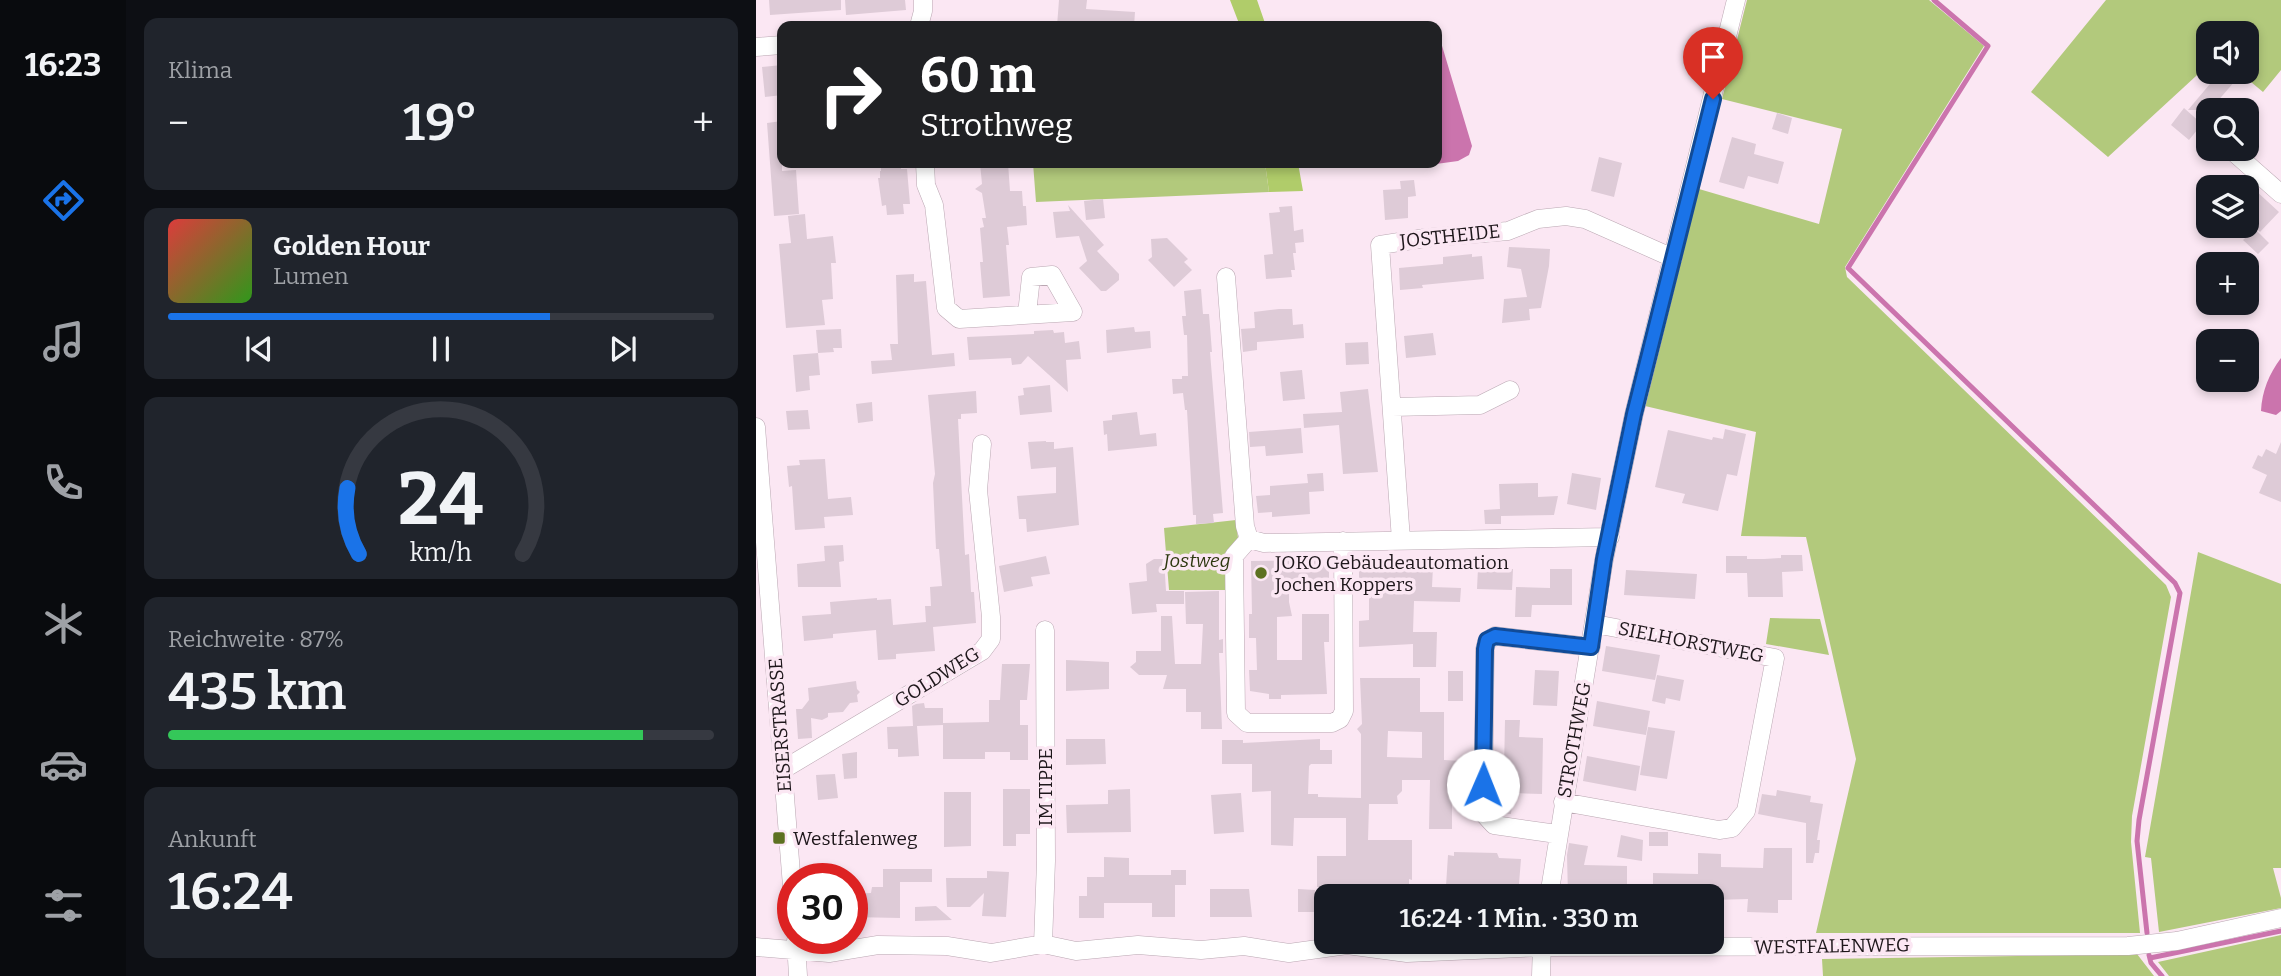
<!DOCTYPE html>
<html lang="de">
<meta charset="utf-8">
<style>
:root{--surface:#171b24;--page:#20242c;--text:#f1f3f6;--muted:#9ea1a6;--line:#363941;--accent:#1a73e8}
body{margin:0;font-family:Bitter,serif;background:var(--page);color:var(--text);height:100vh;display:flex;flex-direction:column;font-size:26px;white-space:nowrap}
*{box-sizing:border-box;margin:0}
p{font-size:23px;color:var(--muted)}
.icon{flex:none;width:38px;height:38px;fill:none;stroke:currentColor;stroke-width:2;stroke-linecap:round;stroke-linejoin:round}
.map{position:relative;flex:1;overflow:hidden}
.drawer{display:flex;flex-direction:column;gap:18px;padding:18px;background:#0d0f14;width:630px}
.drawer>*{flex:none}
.guide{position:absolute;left:21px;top:21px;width:665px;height:147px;border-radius:14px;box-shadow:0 4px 10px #0003;background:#202124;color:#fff;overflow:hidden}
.buttons{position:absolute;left:1440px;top:21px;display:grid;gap:14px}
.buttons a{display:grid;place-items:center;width:63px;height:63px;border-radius:14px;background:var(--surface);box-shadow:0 4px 10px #0003;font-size:35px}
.speed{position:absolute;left:21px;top:863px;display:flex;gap:14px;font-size:35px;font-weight:700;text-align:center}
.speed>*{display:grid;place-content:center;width:91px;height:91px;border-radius:50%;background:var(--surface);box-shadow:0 4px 10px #0003;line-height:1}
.speed .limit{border:10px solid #d22;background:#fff;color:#111}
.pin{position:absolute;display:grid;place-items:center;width:60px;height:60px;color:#fff;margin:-72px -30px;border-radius:50% 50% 50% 0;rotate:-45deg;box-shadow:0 0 7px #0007}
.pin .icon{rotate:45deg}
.me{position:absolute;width:77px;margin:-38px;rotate:1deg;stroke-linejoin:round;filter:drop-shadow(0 0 5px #0008)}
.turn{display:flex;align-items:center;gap:24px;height:147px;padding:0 28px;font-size:32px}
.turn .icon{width:91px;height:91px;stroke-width:2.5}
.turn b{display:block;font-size:49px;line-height:60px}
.big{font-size:52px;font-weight:600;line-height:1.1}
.drawer .card{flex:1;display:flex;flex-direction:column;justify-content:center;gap:10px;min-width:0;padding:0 24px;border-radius:14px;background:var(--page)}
.drawer .dial{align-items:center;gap:0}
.dial svg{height:182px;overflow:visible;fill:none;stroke:var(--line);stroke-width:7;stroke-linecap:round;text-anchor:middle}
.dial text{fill:var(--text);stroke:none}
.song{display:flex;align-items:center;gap:21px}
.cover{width:84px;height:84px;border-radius:10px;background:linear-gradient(135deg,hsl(0 70% 55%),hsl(110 70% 35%))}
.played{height:7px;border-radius:4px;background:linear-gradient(90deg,var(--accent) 70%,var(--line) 70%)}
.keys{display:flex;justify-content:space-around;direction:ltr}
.heat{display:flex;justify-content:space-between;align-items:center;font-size:38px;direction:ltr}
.charge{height:10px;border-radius:5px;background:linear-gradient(90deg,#34c759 87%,var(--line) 0)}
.trip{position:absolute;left:558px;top:884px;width:410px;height:70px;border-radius:14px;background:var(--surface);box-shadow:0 4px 10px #0003;font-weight:600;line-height:70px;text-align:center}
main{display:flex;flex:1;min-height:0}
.tabs{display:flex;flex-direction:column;width:126px;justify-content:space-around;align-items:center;background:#090b0e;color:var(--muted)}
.tabs .icon{width:49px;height:49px}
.tabs .active{color:var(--accent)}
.tabs b{font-size:32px;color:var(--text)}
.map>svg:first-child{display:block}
.green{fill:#b2c97c}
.forest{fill:#b0cc6a}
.water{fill:#cb74ad}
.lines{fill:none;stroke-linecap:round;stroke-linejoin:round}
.stream{stroke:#cb74ad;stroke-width:5}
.building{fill:#decbd7;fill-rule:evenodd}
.minor-casing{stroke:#baa7b2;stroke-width:19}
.minor{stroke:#fff;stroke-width:18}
.route-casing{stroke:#114b97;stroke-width:18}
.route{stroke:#1a73e8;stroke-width:12}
.poi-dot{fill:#5d7121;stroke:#fbe7f3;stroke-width:2.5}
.labels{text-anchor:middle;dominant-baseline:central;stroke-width:7;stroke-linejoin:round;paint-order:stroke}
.street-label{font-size:19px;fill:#1e171b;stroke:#fbe7f3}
.park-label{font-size:19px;font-style:italic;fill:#2c370e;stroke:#fbe7f3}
.poi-label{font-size:19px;fill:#1e171b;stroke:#fbe7f3;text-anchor:start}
</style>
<main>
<nav class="tabs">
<b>16:23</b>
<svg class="icon active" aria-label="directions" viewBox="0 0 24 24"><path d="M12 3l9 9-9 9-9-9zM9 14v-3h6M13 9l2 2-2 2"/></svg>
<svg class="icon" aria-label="music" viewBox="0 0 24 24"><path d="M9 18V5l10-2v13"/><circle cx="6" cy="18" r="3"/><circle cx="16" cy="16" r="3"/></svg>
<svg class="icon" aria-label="phone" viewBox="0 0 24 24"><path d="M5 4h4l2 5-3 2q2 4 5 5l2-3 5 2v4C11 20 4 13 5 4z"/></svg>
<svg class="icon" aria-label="climate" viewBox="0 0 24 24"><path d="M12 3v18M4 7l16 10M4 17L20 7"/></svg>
<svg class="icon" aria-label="car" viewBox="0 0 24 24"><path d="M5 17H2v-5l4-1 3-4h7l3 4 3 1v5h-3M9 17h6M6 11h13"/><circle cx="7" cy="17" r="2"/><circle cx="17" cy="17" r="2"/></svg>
<svg class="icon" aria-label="filters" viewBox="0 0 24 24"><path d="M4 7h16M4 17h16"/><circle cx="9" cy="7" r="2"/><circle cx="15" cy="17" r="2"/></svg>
</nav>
<section class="drawer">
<div class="card"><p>Klima</p>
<div class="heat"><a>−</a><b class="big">19°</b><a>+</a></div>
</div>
<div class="card">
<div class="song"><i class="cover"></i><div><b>Golden Hour</b><p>Lumen</p></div></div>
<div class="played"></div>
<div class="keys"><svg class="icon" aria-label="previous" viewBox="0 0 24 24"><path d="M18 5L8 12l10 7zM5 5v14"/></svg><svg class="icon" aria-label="pause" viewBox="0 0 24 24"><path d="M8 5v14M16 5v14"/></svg><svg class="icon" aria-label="next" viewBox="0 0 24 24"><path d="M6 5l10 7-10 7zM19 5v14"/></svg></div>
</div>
<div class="card dial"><svg viewBox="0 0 100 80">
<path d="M14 69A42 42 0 1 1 86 69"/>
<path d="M14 69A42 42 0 0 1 9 40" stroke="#1a73e8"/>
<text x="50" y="56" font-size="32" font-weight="700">24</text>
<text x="50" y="72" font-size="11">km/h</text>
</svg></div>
<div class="card"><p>Reichweite · 87%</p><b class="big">435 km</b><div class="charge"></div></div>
<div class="card"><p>Ankunft</p><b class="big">16:24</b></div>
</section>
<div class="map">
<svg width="1525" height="976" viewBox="0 0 1525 976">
<rect width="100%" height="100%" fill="#fbe7f3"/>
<path class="green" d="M991,0H1173L1228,46L1089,267L1091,277L1410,585L1415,597L1376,816L1375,842L1384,933H1060L1100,759L1050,537L985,536L1000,432L889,406L943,189L1063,224L1086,129L966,99Z
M1350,0H1525V70L1507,92L1483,72H1491V33H1452V65L1352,157L1275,92Z
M277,163H509L513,192L280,202Z
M480,520L482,538L470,552V590H413L408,528Z
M1442,552L1525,584V868H1517L1525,898V908L1403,932L1395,858L1389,857Z
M1014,618L1064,619L1073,655L1010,644Z
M1525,935V976H1413L1402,962Z
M1381,954L1398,976H1067L1066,959Z"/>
<path class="forest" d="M474,0H501L510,26H484Z
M509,163H542L547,191L513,192Z"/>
<path class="water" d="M681,29L716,146L713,155L702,161L680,164Z
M1525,358V411L1520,415L1505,411C1506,391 1513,374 1525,358Z"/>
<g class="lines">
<path class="stream" d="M1178,0L1232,46L1092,268L1419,583L1424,593L1383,820L1381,841L1391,933
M1393,955L1395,963L1406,976
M1394,958L1525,931"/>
</g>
<path class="building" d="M13,0H85V10L14,15Z
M89,0H149L150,10L90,15Z
M303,0H331L330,9L379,12L378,26H301Z
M26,65V95L9,97L6,67Z
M1464,72H1468L1479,81L1454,110H1432Z
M1428,108L1446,124L1433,140L1415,125Z
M1021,113L1036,118L1032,134L1016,129Z
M26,121V171L40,170L43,214L18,216L11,123Z
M976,137L1000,144L998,154L1028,162L1022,184L992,176L988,189L963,182Z
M843,157L866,163L858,197L835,191Z
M125,163H145V169H151L154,204H147L148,214L131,215L130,205L126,206L122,178H124V171H125Z
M224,163H252L254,191H266L267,206H270L271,225L251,227L253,245H250L254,296L227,298L224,262H227L224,228L228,227L226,218H230L226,193L219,189L226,184Z
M658,180L660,196L652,197V218L629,220L627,190L645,189L644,181Z
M1498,189L1523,212L1504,232L1491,220V196Z
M347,199L349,218L330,220L328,201Z
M312,205L348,245L341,251L363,274V280L350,291H345L323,268L331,261L323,236L300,238L297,212L314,211Z
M536,206L538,231L547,229L548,242L539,243L540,253H537L539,270H535L536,277L510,279L508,255L517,254L513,213L524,212L523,207Z
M49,214L51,239L77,236L80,263H75L77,299L66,300L69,325L30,328L23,244L35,243L32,216Z
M1499,229L1513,243L1502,254L1487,240Z
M411,238L432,259L428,262L436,270L418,287L392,260L396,257L395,239Z
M753,247L794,249L793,266L785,308L773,309L774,320L746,323L748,299L771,297L765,269L751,267Z
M716,254V257L726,256L728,279L666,285L667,288L644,290L643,268L687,264V257Z
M158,274V282L170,281L176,355L198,353L199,366L116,374L115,361L136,360L134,344H142L140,275Z
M445,289L447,314H453L456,352H454L467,513L457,514L458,523L440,524V515H437L431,410H429L427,393L417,394L416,379H426V376H432L431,335H428L426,316H430L428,291Z
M523,309H536L537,325L547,324L548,338L501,342V350L487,352L485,329L499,328L498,312Z
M378,327L379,332L394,331L395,348L351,353L350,330Z
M85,329L86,348H77L78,352L62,353L60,330Z
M297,330L298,333L308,332L309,343L323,341L325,359L310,360L312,392L272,356L265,364L256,365L255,358L213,360L211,337L278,334V331Z
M677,333L680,355L650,358L648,336Z
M612,342L613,364L590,365L589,343Z
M62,353L64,375L53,376L54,390L40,392L37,355Z
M546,370L549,399L527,401L524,372Z
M294,385L296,412L264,415L262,396L268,395L267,388Z
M612,389L622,472L587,474L583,425L548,428L547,414L586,412L584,392Z
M220,391L221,413L205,414V419H202L209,555L213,554L215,592H218L220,623L177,627L179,651L140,654V659L122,660L120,630L77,634V638L48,641L46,616L75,614L74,602L121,598V600L135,599L137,625L170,622L169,606H175L174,587L186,586L183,549H180L177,483L179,474L172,395Z
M116,402L117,421L102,423L100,404Z
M52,410L54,429L32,430L30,411Z
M381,412L384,435L400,433L401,446L352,451L351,434L348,435L347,421L356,420V415Z
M545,428L547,453L510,456L509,446L494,447L493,432Z
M969,429L990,434L981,476L971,474L962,511L926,503L929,494L899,487L912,430L956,440L957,437L967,439Z
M290,441V442H298V449L317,447L323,525L271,532L270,519H263L261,496L300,493V467L275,469L272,442Z
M1525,442V502L1503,493L1511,475L1496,468L1502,455L1506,457L1510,449L1520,454Z
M69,459L72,499L95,497L97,515L68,517L69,528L39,530L36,486L33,487L31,466L44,465L43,460Z
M567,473L568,491L553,492L554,514L516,517V512L502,513L500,496L514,495V486L552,483L551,474Z
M816,473L845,478L840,510L811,504Z
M782,483V497L802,496L798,515L745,516V524H729L728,510L744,509L743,484Z
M87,545L88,561L83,562L85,587H42L41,564L69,561L68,546Z
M1025,555H1046L1047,571L1026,572L1027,597H992L991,573H970V556H991V559H1008L1025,558Z
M290,556L294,574L275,577L277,586L248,592L243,566Z
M398,559H408L410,591H428V604H400L401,612L376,614L373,583L391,581L390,564Z
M603,559H631V566H677L676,587L705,588L704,602L658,601L657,632H681L680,667H657V644L603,647V621L613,620V586H603Z
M573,560V584L533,585V602L536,616L521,617V660H546V614H573V642H568L571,694L525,695V699H513V694L494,691L493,670H501L500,638H493V614H496L495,561Z
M722,568L757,569L756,590L721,589Z
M794,569H816V605H776L775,617H759L760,587L794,588Z
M870,570L941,574L939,599L868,595Z
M463,591V640L467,639V653H463L466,729H445V712H430V689H407L411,675H383L374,667L380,662V651H405V616H416L419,664H445L447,624H430L429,592Z
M850,646L904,655L899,680L846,671Z
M310,660L353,662V689L310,691Z
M246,664H274L271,700H264V725H272V760H254V752H229V759H187V725L161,726L163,756L142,757V749H132L131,727L157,726L156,706L160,704L168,703L169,708H187V723L233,722V700H244Z
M779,670L803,671L801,706L777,705Z
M692,671H707V701H692Z
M901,675L928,680L924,701L910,698L909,704L896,701Z
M604,678H664V712H688V760L706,761V783H696V829H673L674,780H646V791L641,796L642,804H613L612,840H656V880L653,879V896H628V887H561V856H590V818H538L537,846L515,845V791L496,792V764H466V740H487V743L564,739V750H576V764H555L553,766L552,794H562V797L605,798V734L601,729L606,724ZM632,731L666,732V758L631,757Z
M100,681L101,689L104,692L101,695L102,702L94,703L87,712L72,713V717L66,720L55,718L56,738L42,739L40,709H46L53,700L52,688Z
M841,701L894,711L890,735L837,726Z
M749,720H764L763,737L787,738L786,794L757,793L755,814L743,813L738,809L740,771H748Z
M892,727L919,731L911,779L884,775Z
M310,739H349L350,764L310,765Z
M101,752V778L88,779L86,754Z
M831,756L884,766L880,791L827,781Z
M79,774L82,798L62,800L60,775Z
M247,789H274V834H260V846H247Z
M374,789L375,832L311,833L310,805L352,804V790Z
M1021,790L1055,796L1054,802L1067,804L1061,840H1064L1063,853H1059L1057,863H1050V823L1002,814L1006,794L1020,796Z
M188,792H215V846L188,847Z
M485,793L488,832L458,834L455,795Z
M893,832H912V846H893Z
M865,835L887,840L886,861L861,857Z
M813,843L832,846L828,865L871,866V896H812L811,855Z
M1008,848H1036V900H1022V913L991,912L992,899L956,900V896H897V873L942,874V853L965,854V867L1007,868Z
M698,852L741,853L743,858L765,859L762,896H707L708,887L690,886L692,855L698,856Z
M348,857L373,858V875H415V870H430V885H419V917H396V903H348V918H323V896H331V877H348Z
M127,869H176V882H144V918L96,917V894L115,893L116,887H127Z
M231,871L253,872L250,917L226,916L228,893L214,907H191L190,878H231Z
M454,889H493L496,917H454Z
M542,889L559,890L558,912H542Z
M180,906L196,920L159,921V907Z"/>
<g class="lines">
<g class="minor-casing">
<path id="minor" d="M163,26L167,11V0
M0,47L26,45
M1474,149L1525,194
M169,163L170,185L178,205L190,308L203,319L317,312L296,275L275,277L271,314
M470,277L489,526L493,539L478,556L480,713L491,723H576L584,719L588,711L587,541
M636,407L724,405L754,390
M0,427L37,899
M493,539L508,543L854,537
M645,540L624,245L669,238L752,231L782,219L810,216L829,219L917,258
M28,769L226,651L235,639V617L222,490L226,444
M807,802L963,830L976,828L990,811L1019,658L839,624
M801,834L738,825L727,813L729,649L731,641L739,636L835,647
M793,896L848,560L878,414L980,0
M40,941L42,976
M287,944L290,861L289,630
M0,947L73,953L122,945L191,946L235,953L287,944L320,951L382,945L445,950L488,946L533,953L591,945L651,953L785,947L1372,946L1421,941L1525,918
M785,976L786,942"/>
</g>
<use href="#minor" class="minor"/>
</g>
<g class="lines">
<g class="route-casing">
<path id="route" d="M727,785L729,649L731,640L739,636L835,647L848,559L878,414L957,99"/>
</g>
<use href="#route" class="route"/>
</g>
<g class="poi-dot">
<circle cx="505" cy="573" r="7"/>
<rect x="16" y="831" width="14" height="14" rx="3.5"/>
</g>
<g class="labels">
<g class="street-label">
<text transform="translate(694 236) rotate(-6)">JOSTHEIDE</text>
<text transform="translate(935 642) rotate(11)">SIELHORSTWEG</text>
<text transform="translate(181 677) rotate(-32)">GOLDWEG</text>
<text transform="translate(24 725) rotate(-94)">EISERSTRASSE</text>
<text transform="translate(818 740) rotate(-80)">STROTHWEG</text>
<text transform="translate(289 787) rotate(-90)">IM TIPPE</text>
<text transform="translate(1076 946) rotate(-1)">WESTFALENWEG</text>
</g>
<g class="park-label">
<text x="441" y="560">Jostweg</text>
</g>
<g class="poi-label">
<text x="519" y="562">JOKO Gebäudeautomation<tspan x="519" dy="22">Jochen Koppers</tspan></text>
<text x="37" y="838">Westfalenweg</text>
</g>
</g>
</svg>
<div class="buttons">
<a><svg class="icon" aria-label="sound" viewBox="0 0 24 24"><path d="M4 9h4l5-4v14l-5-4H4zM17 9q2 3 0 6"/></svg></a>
<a><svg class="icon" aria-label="search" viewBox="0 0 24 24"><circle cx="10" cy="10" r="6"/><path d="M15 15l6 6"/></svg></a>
<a><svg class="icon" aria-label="layers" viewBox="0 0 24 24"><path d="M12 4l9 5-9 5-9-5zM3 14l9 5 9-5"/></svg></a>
<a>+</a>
<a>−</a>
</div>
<div class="speed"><div class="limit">30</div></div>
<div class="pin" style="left:957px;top:99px;background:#d93025"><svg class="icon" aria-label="arrive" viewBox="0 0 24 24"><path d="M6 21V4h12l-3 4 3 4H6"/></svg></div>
<svg class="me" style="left:727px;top:785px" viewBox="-20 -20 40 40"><circle r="19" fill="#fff"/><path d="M0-13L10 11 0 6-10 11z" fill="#1a73e8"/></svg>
<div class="trip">16:24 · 1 Min. · 330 m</div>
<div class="guide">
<div class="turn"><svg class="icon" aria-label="right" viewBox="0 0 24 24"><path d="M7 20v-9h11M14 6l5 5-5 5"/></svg><div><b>60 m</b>Strothweg</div></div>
</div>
</div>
</main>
